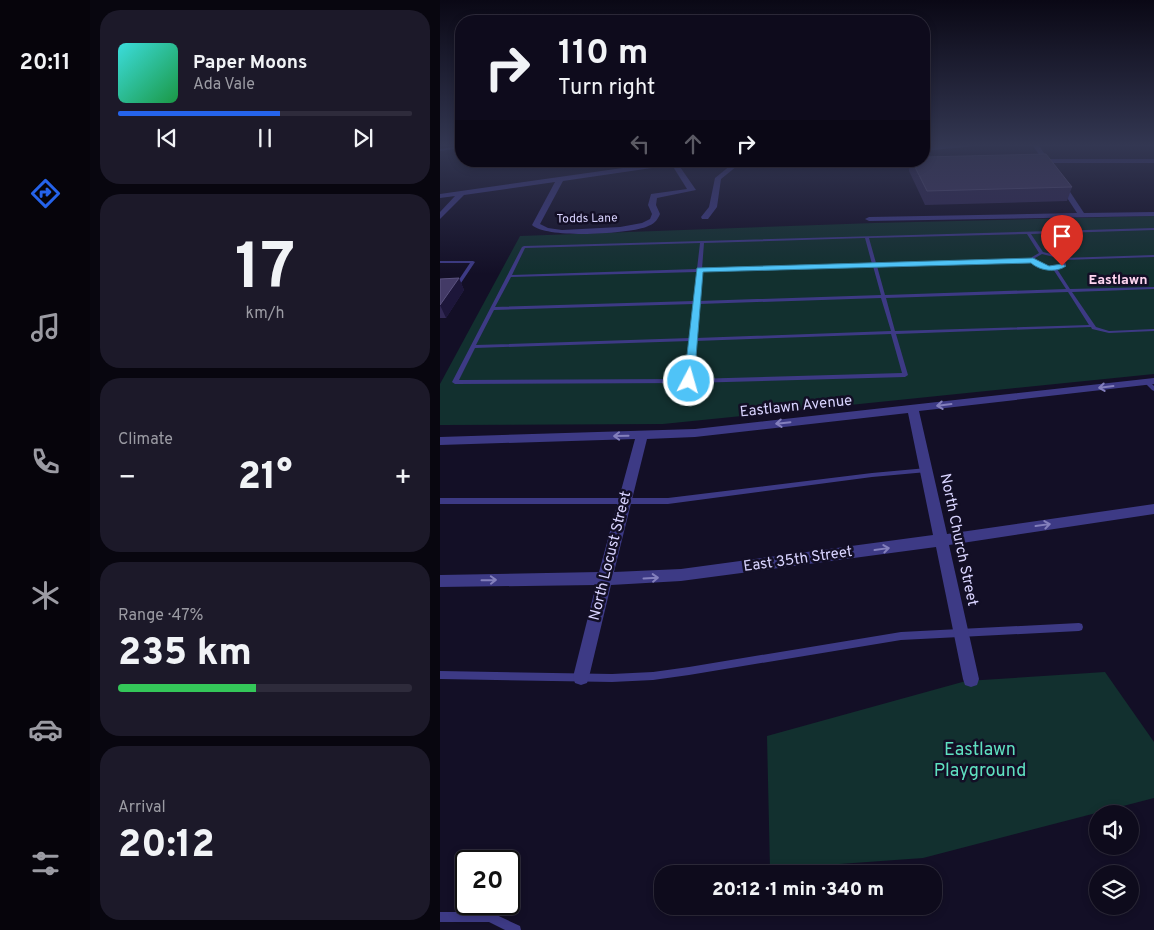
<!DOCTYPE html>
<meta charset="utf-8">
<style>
:root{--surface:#0e0b1c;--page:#1c1929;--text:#f1f3f6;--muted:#9b9ba3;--line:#2e2b3b;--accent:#2563eb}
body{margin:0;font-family:Overpass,sans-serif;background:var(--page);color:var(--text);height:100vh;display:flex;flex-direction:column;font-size:19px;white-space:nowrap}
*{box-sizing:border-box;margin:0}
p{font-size:16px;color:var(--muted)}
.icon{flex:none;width:28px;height:28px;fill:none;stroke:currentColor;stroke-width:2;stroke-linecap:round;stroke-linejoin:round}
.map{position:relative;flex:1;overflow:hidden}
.sheet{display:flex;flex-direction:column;gap:10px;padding:10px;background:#08060f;width:350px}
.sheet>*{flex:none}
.banner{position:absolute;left:15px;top:15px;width:475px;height:152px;border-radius:20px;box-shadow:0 2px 8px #0003,0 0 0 1px var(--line);background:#0e0b1c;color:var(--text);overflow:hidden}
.tools{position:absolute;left:649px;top:805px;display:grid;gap:10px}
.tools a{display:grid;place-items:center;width:50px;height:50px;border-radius:50%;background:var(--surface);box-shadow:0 2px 8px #0003,0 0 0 1px var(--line);font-size:25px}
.speed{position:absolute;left:15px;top:850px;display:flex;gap:10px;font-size:25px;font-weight:700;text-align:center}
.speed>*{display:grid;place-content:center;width:65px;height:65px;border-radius:50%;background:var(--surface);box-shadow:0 2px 8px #0003,0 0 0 1px var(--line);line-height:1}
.speed .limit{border:2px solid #111;border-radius:8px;background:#fff;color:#111}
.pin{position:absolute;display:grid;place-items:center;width:42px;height:42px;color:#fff;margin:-51px -21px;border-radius:50% 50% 50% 0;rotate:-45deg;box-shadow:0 0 5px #0007}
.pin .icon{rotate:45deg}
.me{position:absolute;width:55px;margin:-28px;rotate:6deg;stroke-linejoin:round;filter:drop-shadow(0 0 4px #0008)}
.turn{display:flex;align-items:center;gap:18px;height:105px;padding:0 20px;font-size:22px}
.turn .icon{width:65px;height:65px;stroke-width:2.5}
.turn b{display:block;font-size:35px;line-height:42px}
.lanes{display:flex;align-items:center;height:48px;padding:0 20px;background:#0003;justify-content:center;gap:25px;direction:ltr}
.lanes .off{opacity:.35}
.big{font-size:38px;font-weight:800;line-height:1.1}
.sheet .widget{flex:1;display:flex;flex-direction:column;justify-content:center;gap:8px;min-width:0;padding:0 18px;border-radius:20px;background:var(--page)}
.sheet .dial{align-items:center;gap:0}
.dial b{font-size:65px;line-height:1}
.song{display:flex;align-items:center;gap:15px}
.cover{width:60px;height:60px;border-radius:8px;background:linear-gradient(135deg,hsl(180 70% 55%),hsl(140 70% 35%))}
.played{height:5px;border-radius:2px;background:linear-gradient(90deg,var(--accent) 55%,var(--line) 55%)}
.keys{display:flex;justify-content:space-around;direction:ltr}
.heat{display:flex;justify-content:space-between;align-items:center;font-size:28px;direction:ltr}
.charge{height:8px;border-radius:4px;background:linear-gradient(90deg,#34c759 47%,var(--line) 0)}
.trip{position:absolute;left:214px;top:865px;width:288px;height:50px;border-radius:20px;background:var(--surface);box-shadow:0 2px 8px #0003,0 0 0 1px var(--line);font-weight:800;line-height:50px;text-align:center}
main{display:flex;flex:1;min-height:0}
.dock{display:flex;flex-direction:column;width:90px;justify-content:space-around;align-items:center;background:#06040b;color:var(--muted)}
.dock .icon{width:35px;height:35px}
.dock .selected{color:var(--accent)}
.dock b{font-size:22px;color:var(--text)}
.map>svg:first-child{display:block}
.green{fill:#12302f}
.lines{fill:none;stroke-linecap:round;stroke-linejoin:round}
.service{fill:#3d3a85;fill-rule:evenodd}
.minor{fill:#3d3a85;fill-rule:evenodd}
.wall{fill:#312854}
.shaded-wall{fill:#1d163a}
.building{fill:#433a66;stroke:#5a527e}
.oneway{stroke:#837fbc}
.route{fill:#4fc3f7;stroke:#337fa1}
.labels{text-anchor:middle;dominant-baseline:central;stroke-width:5;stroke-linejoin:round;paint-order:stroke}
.far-street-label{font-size:12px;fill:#d9d4ff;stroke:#130f26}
.far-neighbourhood-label{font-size:14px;font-weight:bold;fill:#ffd6f0;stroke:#130f26}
.street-label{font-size:15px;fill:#d9d4ff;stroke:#130f26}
.near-park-label{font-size:18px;fill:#5fe0c0;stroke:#130f26}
</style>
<main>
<nav class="dock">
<b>20:11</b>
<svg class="icon selected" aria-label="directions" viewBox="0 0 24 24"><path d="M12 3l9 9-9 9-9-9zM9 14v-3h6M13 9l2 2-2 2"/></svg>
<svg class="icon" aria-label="music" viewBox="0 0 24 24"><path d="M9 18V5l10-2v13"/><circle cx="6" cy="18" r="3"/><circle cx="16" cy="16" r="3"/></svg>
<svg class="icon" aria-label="phone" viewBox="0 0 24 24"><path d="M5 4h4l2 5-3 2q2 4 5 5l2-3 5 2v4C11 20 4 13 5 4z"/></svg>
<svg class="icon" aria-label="climate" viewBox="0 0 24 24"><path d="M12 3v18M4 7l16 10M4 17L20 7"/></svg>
<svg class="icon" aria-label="car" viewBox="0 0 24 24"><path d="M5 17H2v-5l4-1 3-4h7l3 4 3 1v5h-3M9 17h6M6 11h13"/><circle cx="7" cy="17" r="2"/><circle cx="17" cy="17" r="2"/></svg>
<svg class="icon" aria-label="filters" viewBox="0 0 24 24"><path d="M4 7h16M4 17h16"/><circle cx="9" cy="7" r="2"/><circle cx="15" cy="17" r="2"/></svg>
</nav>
<section class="sheet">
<div class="widget">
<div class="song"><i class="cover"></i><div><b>Paper Moons</b><p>Ada Vale</p></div></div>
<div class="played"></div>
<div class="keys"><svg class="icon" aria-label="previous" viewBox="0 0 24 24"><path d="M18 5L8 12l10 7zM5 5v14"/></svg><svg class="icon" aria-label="pause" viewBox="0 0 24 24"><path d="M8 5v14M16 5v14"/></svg><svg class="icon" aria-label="next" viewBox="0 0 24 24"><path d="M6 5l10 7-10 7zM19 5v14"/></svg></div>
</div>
<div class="widget dial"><b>17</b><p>km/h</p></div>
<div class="widget"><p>Climate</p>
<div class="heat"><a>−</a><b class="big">21°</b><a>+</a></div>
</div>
<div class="widget"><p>Range · 47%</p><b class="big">235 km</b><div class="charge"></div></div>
<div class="widget"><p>Arrival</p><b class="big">20:12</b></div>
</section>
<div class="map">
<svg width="714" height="930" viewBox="0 0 714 930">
<rect width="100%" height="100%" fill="#130f26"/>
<path class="green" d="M714,216V374L223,424L0,425V384L80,236L434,223Z
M665,672L714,742V798L483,858L330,869L327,736L526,681Z"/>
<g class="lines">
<path class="service" d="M21,146V148L0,151V149Z
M197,161H200L205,168L204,169H202Z
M714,228V230L591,234L603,252L620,256L622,258L714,255V257L623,260L626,264V265L617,269L630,289L714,287V289L632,292L656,327L669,331L714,329V331L669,333L652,329L651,327L456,334L468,375L465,377L249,383L15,384L12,382L82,247L84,246ZM587,234L599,253L592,257L591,259L436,263L429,238ZM425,238L432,264L262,269L264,243ZM260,243L257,269L72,275L85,248ZM602,254L618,258L621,263L614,267L599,264L595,258ZM593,261L596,266L613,269L626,289L445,295L437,266ZM433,266L441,295L259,301L261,271ZM257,272L254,301L55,307L71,277ZM628,292L649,325L455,331L446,298ZM441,298L451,331L256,338L259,304ZM254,304L251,338L36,345L54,310ZM451,334L462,373L252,379L255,341ZM250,341L246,379L19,380L35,348Z
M0,261H33L35,262L19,286H0V284H16L30,263H0Z
M707,380L709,381L714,386V391L712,390L704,382L705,381Z
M487,468L490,470L487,472L432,477L228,504H0V498H228L432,473Z
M639,623L642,624L643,627L642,630L639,631L461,640L249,675L213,680L172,682L0,679V671L172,674L213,672L249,667L461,632Z
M0,912H50L80,926L81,930H65L49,922H0Z"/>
<path class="minor" d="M524,144H554L484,151V147Z
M592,144H598L608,159H714V163H611L644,213L714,212V216L429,221L425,219L429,217L637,213Z
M232,161H251L238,164L256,190L217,198L216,205L220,214C217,221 214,224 206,227C187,234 107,239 92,225L115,182L24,195L0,219V212L15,196L0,198V194ZM232,165L247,189L211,194L208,205L212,214L210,219L202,223L180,227L122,230L108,228L100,224L123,181Z
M292,161H298L297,166L281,179L277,207L268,219H262L261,217L269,207L275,178L291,165Z
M714,378V384L479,411L507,534L714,504V514L509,545L539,679L537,685L531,687L525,685L523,679L496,547L241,581L171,585L149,677L147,683L141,685L135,683L133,677L156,585L0,587V575L159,572L195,439L0,445V437L255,429ZM468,413L493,535L241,569L174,572L207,439L255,437Z"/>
</g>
<path class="wall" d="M470,161H484L632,187L627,201L485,205L469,171Z
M19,278L24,290L6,318H0V279Z"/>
<path class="shaded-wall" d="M19,278L24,290L6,318L0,305Z"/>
<path class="building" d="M606,154L632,187L487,191L472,161H484V157Z
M19,278L0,305V279Z"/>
<defs><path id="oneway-shaft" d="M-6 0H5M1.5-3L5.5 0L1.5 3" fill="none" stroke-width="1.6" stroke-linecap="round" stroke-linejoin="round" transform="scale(1.25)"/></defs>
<g class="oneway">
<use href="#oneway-shaft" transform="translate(666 387) rotate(173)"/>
<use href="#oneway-shaft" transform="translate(504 405) rotate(173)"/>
<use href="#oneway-shaft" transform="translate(343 423) rotate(174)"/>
<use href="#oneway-shaft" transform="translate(181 436) rotate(179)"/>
<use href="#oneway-shaft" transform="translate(603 525) rotate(-8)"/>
<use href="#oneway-shaft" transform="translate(442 549) rotate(-8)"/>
<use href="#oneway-shaft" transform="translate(211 578) rotate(-3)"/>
<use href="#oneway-shaft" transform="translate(49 580) rotate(-1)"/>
</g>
<linearGradient id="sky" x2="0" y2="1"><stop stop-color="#0a0815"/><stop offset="0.53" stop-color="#333752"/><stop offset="1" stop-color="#333752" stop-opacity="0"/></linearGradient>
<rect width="714" height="274" fill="url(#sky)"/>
<path class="route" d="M593,258L609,266L622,264L626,266C616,273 600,271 591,263L263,272L254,381L249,384L244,381L257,268Z"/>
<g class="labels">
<g class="far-street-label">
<text transform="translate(147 219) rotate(-1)">Todds Lane</text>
</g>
<g class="far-neighbourhood-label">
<text x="678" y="280">Eastlawn</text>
</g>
<g class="street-label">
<text transform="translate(356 407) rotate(-6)">Eastlawn Avenue</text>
<text transform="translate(518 540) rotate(78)">North Church Street</text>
<text transform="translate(171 556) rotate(-76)">North Locust Street</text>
<text transform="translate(358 560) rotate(-8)">East 35th Street</text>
</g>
<g class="near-park-label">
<text x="540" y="750">Eastlawn<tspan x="540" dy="21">Playground</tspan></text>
</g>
</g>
</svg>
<div class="tools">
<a><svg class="icon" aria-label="sound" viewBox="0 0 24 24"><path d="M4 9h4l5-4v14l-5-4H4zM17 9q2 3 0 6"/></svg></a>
<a><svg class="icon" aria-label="layers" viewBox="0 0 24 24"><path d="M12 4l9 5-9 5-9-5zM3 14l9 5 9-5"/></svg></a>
</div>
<div class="speed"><div class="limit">20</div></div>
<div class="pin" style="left:622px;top:266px;background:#d93025"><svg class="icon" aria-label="arrive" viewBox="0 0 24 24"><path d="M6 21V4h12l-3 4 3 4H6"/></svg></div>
<svg class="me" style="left:249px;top:381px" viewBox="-20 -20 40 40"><circle r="17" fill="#4fc3f7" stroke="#fff" stroke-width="3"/><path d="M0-11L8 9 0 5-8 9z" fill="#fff"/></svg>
<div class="trip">20:12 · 1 min · 340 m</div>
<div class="banner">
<div class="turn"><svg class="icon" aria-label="right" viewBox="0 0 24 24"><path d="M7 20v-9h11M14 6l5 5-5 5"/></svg><div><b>110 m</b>Turn right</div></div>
<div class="lanes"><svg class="icon off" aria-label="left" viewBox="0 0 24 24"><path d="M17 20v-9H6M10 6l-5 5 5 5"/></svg><svg class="icon off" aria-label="ahead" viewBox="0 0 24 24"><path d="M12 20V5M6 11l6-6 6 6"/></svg><svg class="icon" aria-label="right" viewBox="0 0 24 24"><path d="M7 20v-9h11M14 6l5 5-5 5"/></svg></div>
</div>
</div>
</main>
